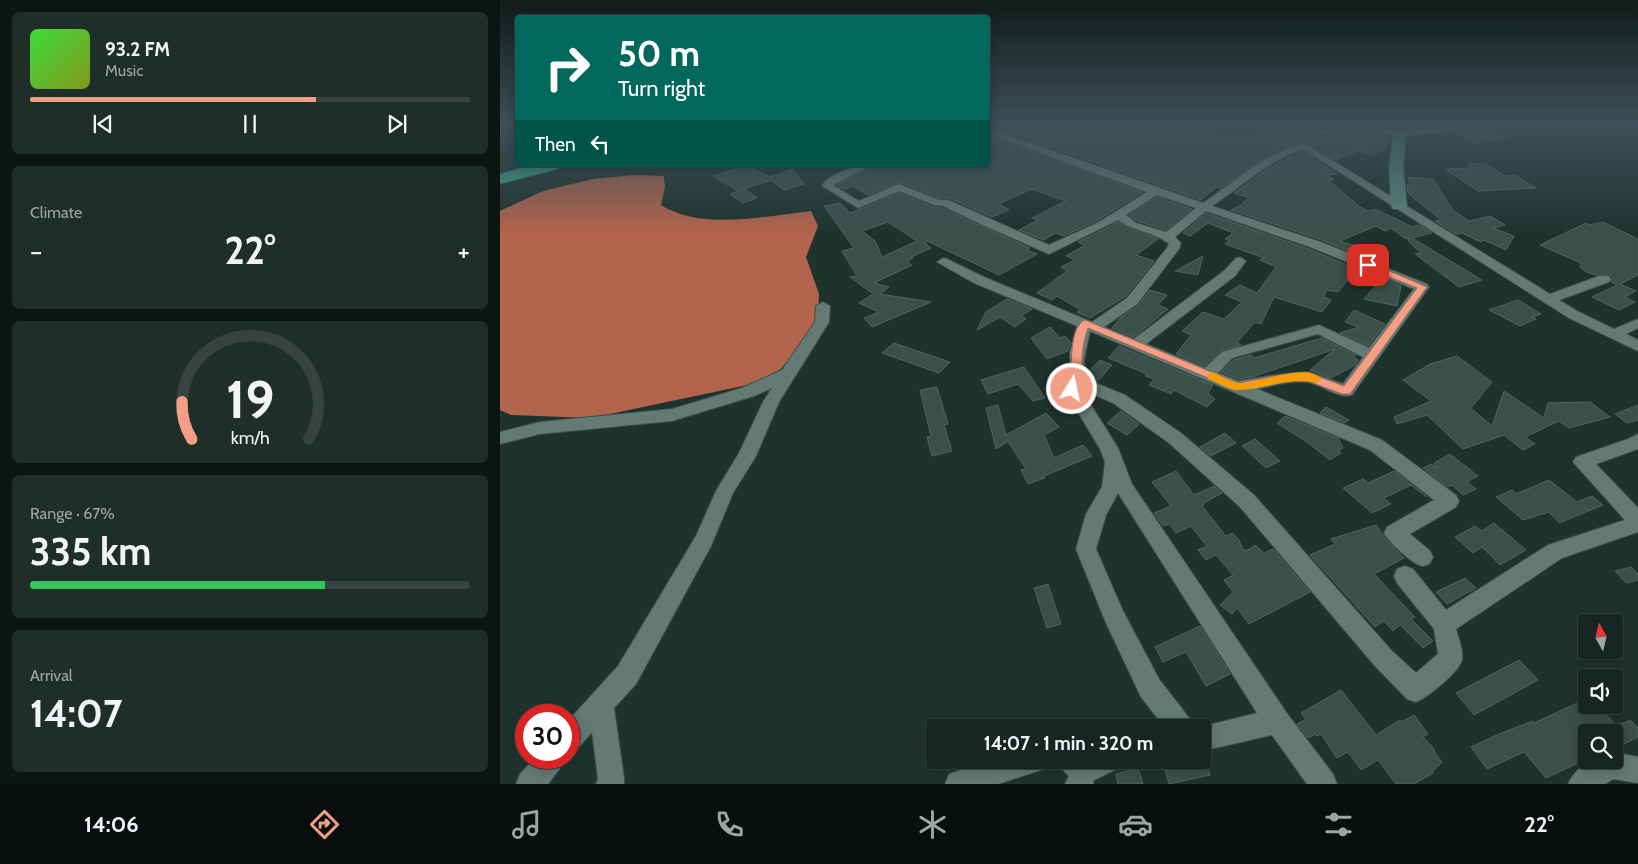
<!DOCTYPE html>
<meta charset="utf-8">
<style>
:root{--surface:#172622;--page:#202e2a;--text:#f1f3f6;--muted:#9ea5a5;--line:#364340;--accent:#f39f86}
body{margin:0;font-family:Cabin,sans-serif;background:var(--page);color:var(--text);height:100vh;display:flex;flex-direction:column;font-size:19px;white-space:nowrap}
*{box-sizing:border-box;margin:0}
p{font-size:16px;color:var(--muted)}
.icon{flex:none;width:28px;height:28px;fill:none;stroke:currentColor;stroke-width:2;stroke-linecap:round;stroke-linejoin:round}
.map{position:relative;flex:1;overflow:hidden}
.panel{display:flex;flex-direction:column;gap:12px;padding:12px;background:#0d1513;width:500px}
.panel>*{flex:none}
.hud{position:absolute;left:15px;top:15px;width:475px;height:152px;border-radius:5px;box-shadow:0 2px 12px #0003,0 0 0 1px var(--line);background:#00695c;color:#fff;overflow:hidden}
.needle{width:32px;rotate:352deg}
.controls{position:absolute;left:1078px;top:614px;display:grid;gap:10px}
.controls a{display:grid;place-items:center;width:45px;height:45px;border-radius:5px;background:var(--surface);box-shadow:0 2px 12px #0003,0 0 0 1px var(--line);font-size:25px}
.speed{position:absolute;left:15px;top:704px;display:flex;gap:10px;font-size:25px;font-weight:700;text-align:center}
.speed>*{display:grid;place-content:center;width:65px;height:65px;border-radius:50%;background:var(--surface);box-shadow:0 2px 12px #0003,0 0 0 1px var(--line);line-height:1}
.speed .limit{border:8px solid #d22;background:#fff;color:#111}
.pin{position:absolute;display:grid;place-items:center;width:42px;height:42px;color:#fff;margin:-21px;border-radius:10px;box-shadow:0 2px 8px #0006}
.me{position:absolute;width:55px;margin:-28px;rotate:10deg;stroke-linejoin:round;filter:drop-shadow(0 0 4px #0008)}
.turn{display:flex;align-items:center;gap:18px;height:105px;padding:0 20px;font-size:22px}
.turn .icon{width:65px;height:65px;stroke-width:2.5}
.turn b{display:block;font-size:35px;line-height:42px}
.then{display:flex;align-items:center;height:48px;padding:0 20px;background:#0003;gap:10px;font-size:19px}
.big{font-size:38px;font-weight:700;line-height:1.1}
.panel .card{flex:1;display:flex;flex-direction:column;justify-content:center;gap:8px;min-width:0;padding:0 18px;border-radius:8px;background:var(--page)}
.panel .dial{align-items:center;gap:0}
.dial svg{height:130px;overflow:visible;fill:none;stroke:var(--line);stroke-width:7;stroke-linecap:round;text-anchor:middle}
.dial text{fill:var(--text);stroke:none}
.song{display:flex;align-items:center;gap:15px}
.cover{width:60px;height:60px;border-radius:8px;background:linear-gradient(135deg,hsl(120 70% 55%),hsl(70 70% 35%))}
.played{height:5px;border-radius:2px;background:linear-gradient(90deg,var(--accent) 65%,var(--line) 65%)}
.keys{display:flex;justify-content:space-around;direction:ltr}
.heat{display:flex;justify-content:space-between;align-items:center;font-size:28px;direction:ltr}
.charge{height:8px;border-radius:4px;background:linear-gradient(90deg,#34c759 67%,var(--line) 0)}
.trip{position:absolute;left:426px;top:719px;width:285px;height:50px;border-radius:5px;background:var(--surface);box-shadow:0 2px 12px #0003,0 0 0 1px var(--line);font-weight:700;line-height:50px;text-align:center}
.dock{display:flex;height:80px;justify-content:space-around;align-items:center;background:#090f0e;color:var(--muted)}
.dock .icon{width:35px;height:35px}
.dock .on{color:var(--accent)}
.dock b{font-size:22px;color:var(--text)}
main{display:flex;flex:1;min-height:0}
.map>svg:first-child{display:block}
.water{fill:#b3644d}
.building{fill:#3b504a;stroke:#4f655f;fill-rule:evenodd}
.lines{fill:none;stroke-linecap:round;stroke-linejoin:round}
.street-casing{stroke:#3d4f4a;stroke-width:2}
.secondary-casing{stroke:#3d4f4a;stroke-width:2}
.highway-casing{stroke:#3d4f4a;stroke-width:1}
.street{fill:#647a74;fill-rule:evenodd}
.secondary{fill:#56877c;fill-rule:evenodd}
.highway{fill:#37a68e;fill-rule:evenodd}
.route{fill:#f39f86;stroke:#9e6757}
.slow{fill:#f59e0b}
</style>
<main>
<section class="panel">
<div class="card">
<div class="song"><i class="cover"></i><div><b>93.2 FM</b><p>Music</p></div></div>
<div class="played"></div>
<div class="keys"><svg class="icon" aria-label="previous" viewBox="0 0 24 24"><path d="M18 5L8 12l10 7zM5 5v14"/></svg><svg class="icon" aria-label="pause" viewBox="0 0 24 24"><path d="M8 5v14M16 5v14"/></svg><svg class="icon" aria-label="next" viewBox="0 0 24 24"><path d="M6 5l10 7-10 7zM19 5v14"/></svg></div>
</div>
<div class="card"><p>Climate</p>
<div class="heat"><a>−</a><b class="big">22°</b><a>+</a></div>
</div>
<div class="card dial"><svg viewBox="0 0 100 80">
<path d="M14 69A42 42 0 1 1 86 69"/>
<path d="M14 69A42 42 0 0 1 8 46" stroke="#f39f86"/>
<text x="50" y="56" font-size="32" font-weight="700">19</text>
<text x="50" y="72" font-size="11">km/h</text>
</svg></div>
<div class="card"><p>Range · 67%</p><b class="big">335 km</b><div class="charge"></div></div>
<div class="card"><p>Arrival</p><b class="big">14:07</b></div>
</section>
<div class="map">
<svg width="1138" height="784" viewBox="0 0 1138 784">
<rect width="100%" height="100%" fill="#1f332e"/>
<path class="water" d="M134,175L164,176L165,187L161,205C202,231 266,216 311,211L318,226L306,257L319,294L318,326L271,380L91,418L11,415L0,410V211L43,191L93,179Z"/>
<path class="building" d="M512,124H636V126L648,124H703V127L728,139L764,131L749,124H816L824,126L818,130L820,136H827L837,129L890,137L885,148L874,155L859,151L835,160L805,141L789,146L763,159L720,189L716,187L701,200L498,129Z
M988,129L1008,138L976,143L959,134Z
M488,136L643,192L598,220L564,236L556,233L543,240L519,230L538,220L532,218L566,201L532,189L499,204L509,210L492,217L449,198H439L400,182L368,195L353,186L345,189L337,185L374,165H488Z
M803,151L837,174L826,175L834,180L829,181L860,207L868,211L875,209L913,227L919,225L932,233L912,238L982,280L959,287L915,254L921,253L908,241L910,238L906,239L891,228L885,231L876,226L840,241L870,251L865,258L819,239L731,210L745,203L743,202L750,198L734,193L768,168Z
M984,163L1005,176L1015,175L1036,188L978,191L945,169L969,168V164Z
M246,165L270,177L293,169L304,184L284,190L271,180L238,191L213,176Z
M908,177L933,179L953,210L969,221L990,216L1005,225L993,228L1014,236L1006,250L984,240L981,242L962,233L956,234L935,221L941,220L908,193L907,185H910Z
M245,189L257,198L243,203L230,194Z
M399,193L433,207L442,208L530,248L527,250L537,254L499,275L427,241L425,243L431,248L411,257L413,258L407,261L412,265L374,283L389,287L380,294L431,302L372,327L364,318L379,312L359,303L373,294L350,277L357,276L342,251L354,248L324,206L340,203L350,213ZM388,222L417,241L382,257L375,241L362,231Z
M657,197L692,209L666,230L637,221L629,215Z
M706,213L809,249L857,269L838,292L826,290L824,297L831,300L822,312L774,297L761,324L755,322L737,342L741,345L721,351L705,366L676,354L691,335L682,331L703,312L724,319L742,302L725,295L740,285L757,293L776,267L760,260L764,258L725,244L730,241L725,239L733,233L708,223L690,236L683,233Z
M618,222L658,239L636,255L654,261L626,296L590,318L577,312L581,310L557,296L552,300L537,293L567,271L561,267L575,260L566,256L585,245L578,242Z
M1103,222L1138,239V275L1120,284L1136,291L1125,297L1135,302L1119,310L1092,297L1117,285L1111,282L1113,278L1111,275H1096L1087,272L1081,268V263L1040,245L1086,223L1089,225Z
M703,256L698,275L675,271Z
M882,278L901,286L897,306L864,299Z
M650,290L667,295L658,305L668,309L634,337L612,328L620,318L638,305Z
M507,299L532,309L521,316L526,319L515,327L500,317L477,330L486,312Z
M1018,300L1041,314L1032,317L1036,319L1020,326L989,310Z
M854,310L885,324L868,346L840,333L859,327L845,322Z
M550,327L560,338L565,336L571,342L568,351L547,359L531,338Z
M822,338L856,355L853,357L858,360L855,365L831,378L810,370L835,349L752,377L738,379L721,372L733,360L751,355L754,358Z
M394,343L450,362L439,373L382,353Z
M619,346L713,385L708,393L715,399L707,407L674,390L671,394L649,385L654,379L645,376L647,374L608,358Z
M957,356L992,382L971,408L992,426L1004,391L1044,418L1048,403L1090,402L1110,417L1069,428L1059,421L1025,437L1035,444L1023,450L1004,435L963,449L927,415L897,424L894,417L931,401L903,380L930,364Z
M600,360L612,365L597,382L588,378L587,373Z
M524,367L545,398L533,401L518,384L488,394L481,380Z
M437,387L448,424L444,425L452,451L432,456L427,437L431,436L420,390Z
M498,405L506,435L546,413L559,427L544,435L554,458L583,445L592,456L544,476L545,478L528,484L521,470L526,469L507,440V442L496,449L486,408Z
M1138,405V420L1127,423L1115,414Z
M826,407L849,420L845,423L820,413Z
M621,411L639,424L627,435L607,423Z
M785,416L838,438L843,448L838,451L841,453L830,460L807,442L777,423Z
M725,433L736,443L711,456L700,447Z
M755,439L780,461L766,468L742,446Z
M950,454L978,476L967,482L976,489L963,495L952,485L948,487L923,468L931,464L938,468L934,463Z
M676,471L694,495L714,486L722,493L704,503V504L702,506L726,536L733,533L739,540L743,550H748L755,545L764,553L773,549L810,592L749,624L737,608L732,614L720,605L733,592L724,580L733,575L716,555L706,560L698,550L707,546L691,526L676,533L669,524L663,526L654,513L671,506L652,482Z
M894,471L927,497L911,485L884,498L891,504L872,513L843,488L863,479L868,483Z
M1049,480L1077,502L1092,496L1103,505L1059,523L1049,512L1023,520L996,497L1012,490L1016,494Z
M994,523L1026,550L1000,565L982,547L973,553L955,537L975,526L982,531Z
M876,525L885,538L904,558L874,574L915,617L911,619L933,641L923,648L900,625L893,631L884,621L875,627L810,555L835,544L831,539Z
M1131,567L1138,574V580L1126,583L1115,571Z
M965,578L976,588L947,604L936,592Z
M548,584L561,624L547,628L534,588Z
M700,626L730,674L706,686L686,652L663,662L655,647Z
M1019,660L1038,680L974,715L956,693Z
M841,690L876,735L900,720L901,722L914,715L928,734L923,737L934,749L935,753L942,762L932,772L933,773L914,784H896L878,760L861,770L848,752L837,758L821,734L817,736L816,734L808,738L797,724L806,719L801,713Z
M1086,699V705H1097L1117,726L1130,720L1138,728V737L1114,749V732H1086V762L1079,765L1078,763L1046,778L1024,752L987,769L971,747L999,734L1033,721L1034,723Z
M687,760H705L710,775L669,784L664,766Z
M638,768L643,784H618L616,774Z"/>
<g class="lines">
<g class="street-casing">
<path id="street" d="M830,124H840L826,134H820V130Z
M844,124H861L899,131L961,124H986L982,127L899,137L848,127Z
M488,128L703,203C736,181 765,153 804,143L1050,294L1099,276H1109L1111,279L1109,282L1059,300L1079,312L1114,329L1138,319V328L1126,334L1138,340V351L1069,318L803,149C768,161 743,185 712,206L818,241L927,284L929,287L852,395C836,399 822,384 807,382C791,380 772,386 757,389L882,440L956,495L959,501L956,507L910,534L930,551L933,557L930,563C930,564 923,566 923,566C914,566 888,541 884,533L887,527L934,500L870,450L590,331L584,359L586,379L625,395L681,433L754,495L891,650L916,673L938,654L934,629L897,583L894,576L897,569L905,566L913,569L946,610L1048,545L1125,520L1073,462L1076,457L1128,439L1138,434V449L1096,464L1138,508V532L1062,558L956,629C958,637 964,651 962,660C959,672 927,698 916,702L907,699L875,666L740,507L669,443L613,403L581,389L618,448L632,484L786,712L833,774L837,784H807L772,735L702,751V728H696L757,713L618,493L606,515L596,549L622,609L659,679L690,719L694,728H665L641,697L606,623L576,549L586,514L602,487L605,462L600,449L564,389L570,381V352L577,326L474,283L437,262L443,258L447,259L484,277L592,322L627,298L667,248L669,244C655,232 633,231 618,220L549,254L485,226L443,206L434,205L399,191L358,208L322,186C328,173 358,165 372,165L333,185L359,201L399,184L439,200H448L549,245L599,222L647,192L488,134ZM657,195L696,208L666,232L636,223L626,215ZM706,211L810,247L914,289L869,348L819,325L722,352L705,368L646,344L735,276L746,261L740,257L736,258L725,270L634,339L604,327L637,304L679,249L681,243L675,237ZM818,334L863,357L843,384L809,372L782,374L738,381L718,373L732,358Z
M323,302L330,306L329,322L279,402L256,456L233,493L211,546L136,684L114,708L124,778V784H96L98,778L92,732L78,748L69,752V720L118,666L196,536L216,491L239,453L263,402L272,388L254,396L172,421L40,434L0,444V432L40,422L172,409L242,388L282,370L315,322L316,306Z
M1114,752L1138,757V783L1113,779L1105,784H1068C1077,764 1094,760 1114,760Z
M35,758H65L61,767L48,784H16L20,774Z
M490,760H548L544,769L498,784H445L449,774Z
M558,760H621L617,769L594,780L593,784H565L569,776L562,769Z"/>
</g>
<g class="secondary-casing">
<path id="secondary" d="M895,124H907L903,167L907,206L905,209H893L891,206L889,167Z"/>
</g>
<g class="highway-casing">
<path id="highway" d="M33,165H60L58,169L0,184V174Z"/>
</g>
<use href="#street" class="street"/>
<use href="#secondary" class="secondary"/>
<use href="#highway" class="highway"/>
</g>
<linearGradient id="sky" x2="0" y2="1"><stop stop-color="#111c19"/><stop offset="0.53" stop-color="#3c5057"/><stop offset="1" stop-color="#3c5057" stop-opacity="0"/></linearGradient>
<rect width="1138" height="234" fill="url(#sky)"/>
<path class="route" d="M865,263H871L927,287L850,394H842L808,381L782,382L737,390L588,328C582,346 580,363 584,382L576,392H568L566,389L573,381C570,368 570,325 585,320L738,383L782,375L809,373L844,386L917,288L865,267Z"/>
<path class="slow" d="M712,372C720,375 729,382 738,383C757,385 806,361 821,379L816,383C789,376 764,390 738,390C728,390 717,382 708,379L707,376L708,374Z"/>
</svg>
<div class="controls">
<a><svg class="needle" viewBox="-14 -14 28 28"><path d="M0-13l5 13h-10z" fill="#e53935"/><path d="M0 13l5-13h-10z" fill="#9ea5a5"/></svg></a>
<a><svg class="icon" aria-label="sound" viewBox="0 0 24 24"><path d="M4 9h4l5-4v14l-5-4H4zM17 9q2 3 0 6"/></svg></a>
<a><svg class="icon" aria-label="search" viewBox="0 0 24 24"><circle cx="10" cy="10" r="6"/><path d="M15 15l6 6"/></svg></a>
</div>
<div class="speed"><div class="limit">30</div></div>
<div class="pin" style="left:868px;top:265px;background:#d93025"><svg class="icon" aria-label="arrive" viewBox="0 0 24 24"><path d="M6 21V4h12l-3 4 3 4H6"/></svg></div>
<svg class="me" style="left:572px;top:389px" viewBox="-20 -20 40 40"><circle r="17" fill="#f39f86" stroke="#fff" stroke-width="3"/><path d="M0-11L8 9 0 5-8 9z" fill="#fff"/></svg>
<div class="trip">14:07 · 1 min · 320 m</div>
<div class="hud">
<div class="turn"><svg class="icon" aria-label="right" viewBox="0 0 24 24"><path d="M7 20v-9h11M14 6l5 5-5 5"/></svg><div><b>50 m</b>Turn right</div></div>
<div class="then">Then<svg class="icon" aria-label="left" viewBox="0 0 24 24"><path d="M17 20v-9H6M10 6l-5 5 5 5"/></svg></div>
</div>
</div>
</main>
<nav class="dock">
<b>14:06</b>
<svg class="icon on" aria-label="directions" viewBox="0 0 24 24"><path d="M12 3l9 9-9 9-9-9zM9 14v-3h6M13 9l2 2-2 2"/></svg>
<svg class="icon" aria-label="music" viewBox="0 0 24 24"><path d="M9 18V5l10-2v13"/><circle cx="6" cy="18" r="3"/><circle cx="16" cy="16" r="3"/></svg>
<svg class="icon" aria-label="phone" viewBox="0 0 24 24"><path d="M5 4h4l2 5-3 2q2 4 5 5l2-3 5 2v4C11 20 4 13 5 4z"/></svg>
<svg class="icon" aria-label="climate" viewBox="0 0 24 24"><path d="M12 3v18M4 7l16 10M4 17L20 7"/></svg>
<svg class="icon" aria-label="car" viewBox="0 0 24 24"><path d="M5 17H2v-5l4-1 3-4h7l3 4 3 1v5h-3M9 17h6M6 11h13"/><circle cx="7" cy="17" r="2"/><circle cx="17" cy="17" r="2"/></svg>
<svg class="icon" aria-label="filters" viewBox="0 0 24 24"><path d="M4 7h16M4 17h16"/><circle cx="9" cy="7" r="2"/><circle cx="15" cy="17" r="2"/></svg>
<b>22°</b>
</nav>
